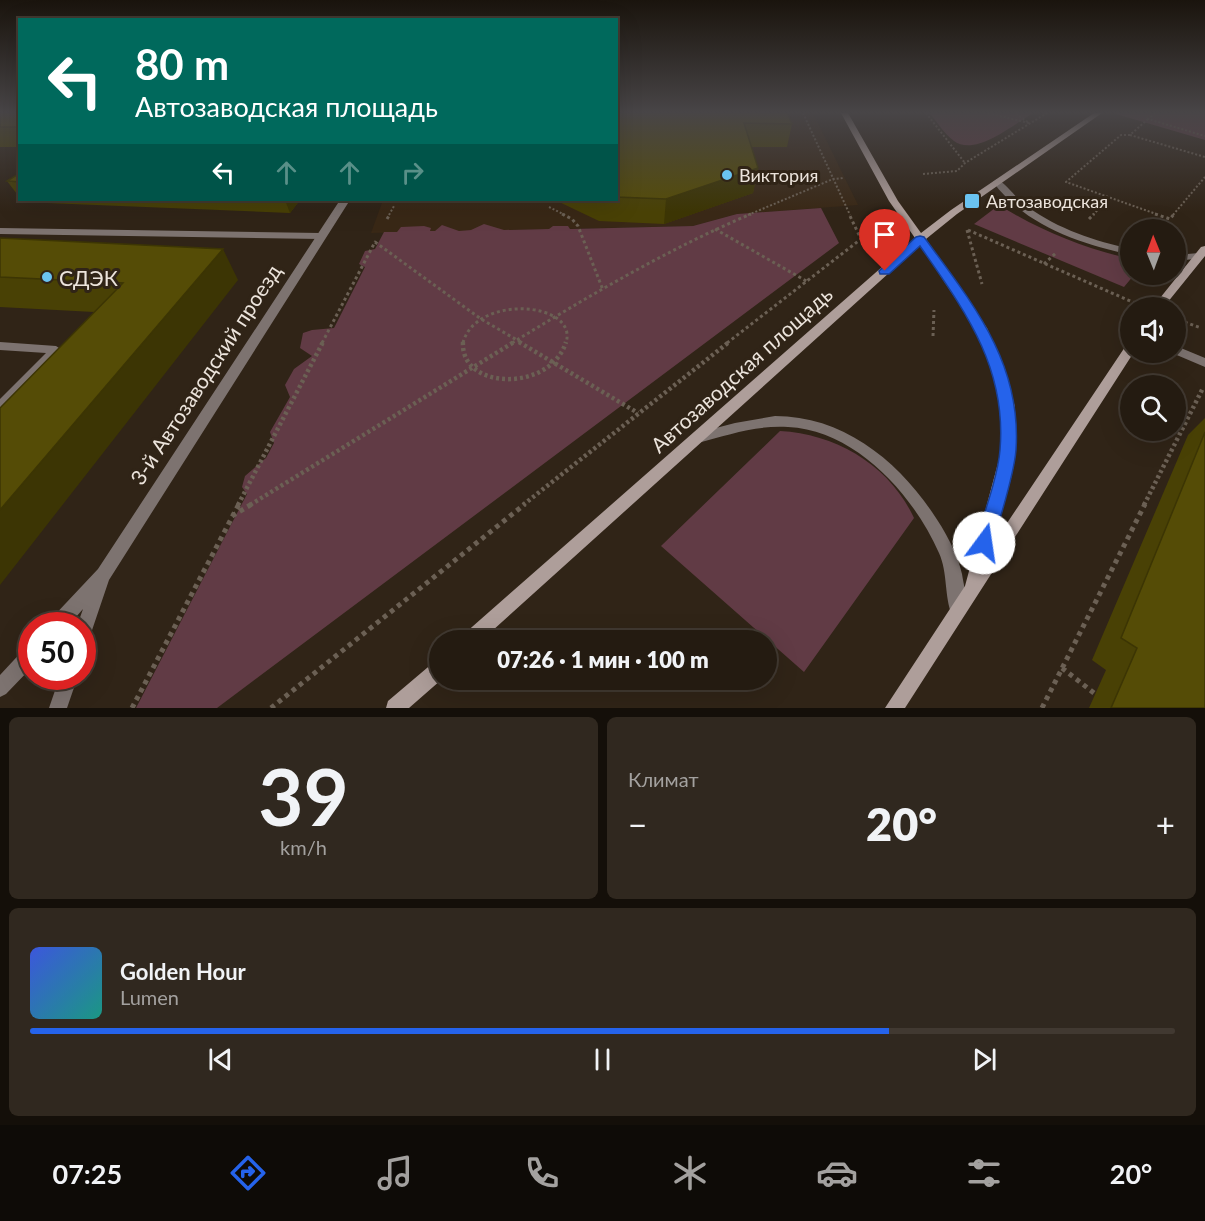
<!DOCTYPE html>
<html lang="ru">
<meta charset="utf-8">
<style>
:root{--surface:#241b11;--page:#30281f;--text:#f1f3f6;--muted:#a3a19f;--line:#413931;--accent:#2563eb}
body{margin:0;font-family:Lato,sans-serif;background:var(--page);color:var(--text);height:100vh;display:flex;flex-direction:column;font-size:22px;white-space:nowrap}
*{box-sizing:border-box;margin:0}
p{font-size:20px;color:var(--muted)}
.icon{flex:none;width:33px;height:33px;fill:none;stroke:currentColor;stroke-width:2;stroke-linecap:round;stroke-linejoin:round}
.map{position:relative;height:708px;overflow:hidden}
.side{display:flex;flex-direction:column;gap:9px;padding:9px;background:#140f09;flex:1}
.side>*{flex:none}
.top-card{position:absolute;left:18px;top:18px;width:600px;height:183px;border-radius:0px;box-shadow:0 6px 24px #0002,0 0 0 2px var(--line);background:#00695c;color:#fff;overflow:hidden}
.needle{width:39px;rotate:359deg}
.controls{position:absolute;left:1120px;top:219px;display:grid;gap:12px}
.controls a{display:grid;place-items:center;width:66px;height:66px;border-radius:50%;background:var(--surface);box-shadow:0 6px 24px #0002,0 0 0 2px var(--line);font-size:30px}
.speed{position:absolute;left:18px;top:612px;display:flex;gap:12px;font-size:30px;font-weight:700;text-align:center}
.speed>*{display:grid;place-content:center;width:78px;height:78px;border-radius:50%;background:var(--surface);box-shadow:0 6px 24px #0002,0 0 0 2px var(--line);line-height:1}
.speed .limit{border:9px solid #d22;background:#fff;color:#111}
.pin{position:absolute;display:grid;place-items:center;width:51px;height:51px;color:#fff;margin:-62px -26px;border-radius:50% 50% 50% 0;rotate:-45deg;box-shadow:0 0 6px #0007}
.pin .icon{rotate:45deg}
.me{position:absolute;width:66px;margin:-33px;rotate:14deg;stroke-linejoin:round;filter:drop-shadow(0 0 4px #0008)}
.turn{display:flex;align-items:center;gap:21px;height:126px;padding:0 18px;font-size:27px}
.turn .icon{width:78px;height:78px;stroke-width:2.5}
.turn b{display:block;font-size:42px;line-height:51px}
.lanes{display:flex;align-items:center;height:57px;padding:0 18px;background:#0003;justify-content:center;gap:30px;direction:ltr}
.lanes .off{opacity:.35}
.big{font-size:45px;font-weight:800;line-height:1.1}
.side .card{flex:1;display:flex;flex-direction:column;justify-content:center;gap:9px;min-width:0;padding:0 21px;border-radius:9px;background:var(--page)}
.side .dial{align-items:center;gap:0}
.dial b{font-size:78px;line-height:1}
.song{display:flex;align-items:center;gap:18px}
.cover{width:72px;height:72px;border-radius:9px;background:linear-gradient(135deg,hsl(230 70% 55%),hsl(170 70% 35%))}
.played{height:6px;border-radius:3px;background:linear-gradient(90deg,var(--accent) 75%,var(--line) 75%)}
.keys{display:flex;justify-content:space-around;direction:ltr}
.heat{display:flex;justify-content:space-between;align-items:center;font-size:33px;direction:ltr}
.side .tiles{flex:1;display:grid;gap:9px;grid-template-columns:1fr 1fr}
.card:last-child{grid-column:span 2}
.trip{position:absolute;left:429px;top:630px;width:348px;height:60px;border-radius:30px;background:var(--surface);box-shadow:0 6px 24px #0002,0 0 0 2px var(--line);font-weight:800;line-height:60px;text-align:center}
.dock{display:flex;height:96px;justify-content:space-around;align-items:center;background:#0e0b07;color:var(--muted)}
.dock .icon{width:42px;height:42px}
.dock .on{color:var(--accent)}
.dock b{font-size:27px;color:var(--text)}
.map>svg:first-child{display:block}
.built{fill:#392816}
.green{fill:#613b45}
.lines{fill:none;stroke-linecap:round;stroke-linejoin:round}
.path-far3{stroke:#6b6054;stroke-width:2;stroke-dasharray:2 2;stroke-linecap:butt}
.path-far2{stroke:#6b6054;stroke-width:3;stroke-dasharray:3 3;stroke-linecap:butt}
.path-far1{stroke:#6b6054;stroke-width:4.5;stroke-dasharray:3 3;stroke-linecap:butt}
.path{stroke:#6b6054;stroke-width:5;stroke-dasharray:4.5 4.5;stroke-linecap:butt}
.service{fill:#7d7370;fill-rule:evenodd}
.minor{fill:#7d7370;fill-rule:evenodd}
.tertiary{fill:#7d7370;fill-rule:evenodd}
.secondary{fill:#ae9e9a;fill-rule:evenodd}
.wall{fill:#494105}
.shaded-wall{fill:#3c3504}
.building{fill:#554c06;stroke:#3c3504;stroke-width:1.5}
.route{fill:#2563eb;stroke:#184099;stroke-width:1.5}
.poi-dot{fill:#6ac3f1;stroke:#302417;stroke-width:2}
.labels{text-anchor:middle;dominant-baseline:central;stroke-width:6;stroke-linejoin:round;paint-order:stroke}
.far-poi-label{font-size:18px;fill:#ece4dc;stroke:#302417;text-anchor:start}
.poi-label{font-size:21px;fill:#ece4dc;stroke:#302417;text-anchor:start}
.street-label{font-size:21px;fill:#ece4dc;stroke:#302417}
</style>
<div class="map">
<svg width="1205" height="708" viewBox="0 0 1205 708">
<rect width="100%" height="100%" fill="#302417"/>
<path class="built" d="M617,113H813L858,205L737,214L693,226L371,233L383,200H616Z"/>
<path class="green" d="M929,113H1033C1014,124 975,157 954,141C944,134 937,121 929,113Z
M1118,113H1205V140L1116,114Z
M999,205C1041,231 1083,248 1131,259V274L1134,275L1124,287L974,224Z
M821,208L839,243L217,708H136L247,494L242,487L245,476L266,458L274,443L270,432L290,397L285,385L294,369L312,356L300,348L303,333L312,330L334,328L365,267L359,264L365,251L375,249L384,232H397L401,227L424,226L431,228L430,231H435L442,225L459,231L471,230L484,224L504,230L549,229L553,226H568L570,229L693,226L737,214Z
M780,431C837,434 890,466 914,518L804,672L661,546Z"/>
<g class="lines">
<path class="path-far3" d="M803,113L850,215
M926,113L965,163
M988,113L1029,123L1015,113
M1155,113L1148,119L1205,136
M1148,119L1130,135L1205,157
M1130,135H1121L1066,182L1159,215
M923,174L957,171L965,163L1047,113
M549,207L565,215
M389,215L394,206
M748,215L833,179L844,178
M1093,215L1109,198
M1173,215L1205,177"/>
<path class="path-far2" d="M562,214L572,219L578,226L603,290
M1155,214L1170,219L1174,214
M387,219L390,214
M1089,219L1094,214
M715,229L808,282
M967,230L982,284
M968,230L1137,304
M1044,264L1057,252
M1179,320L1201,328
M933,336L934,310
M322,343L375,242L481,319L522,343
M463,343C475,294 579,301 566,343
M512,343C587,297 670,248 751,214
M727,343L861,239L849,214"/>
<path class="path-far1" d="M463,342C460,391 551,392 566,342
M519,342L638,413
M238,505L323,342
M250,505L514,342
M523,505L729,342
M1144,505L1203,388"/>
<path class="path" d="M232,516L252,504
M1062,668L1094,693
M132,708L239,504
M271,708L525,504
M1042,708L1145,504"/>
<path class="service" d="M0,228L320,233L325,236L320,239L0,234Z
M0,342L56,346L62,350L5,410L0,412V399L46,353L0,350Z"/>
<path class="minor" d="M997,179C1007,184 1017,200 1028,207C1058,229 1095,241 1131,249V255C1079,243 1026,226 993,182Z
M1199,253L1203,254V258L1176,261V255Z
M1176,346L1205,358V367L1172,353L1176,352Z"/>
<path class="tertiary" d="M340,200H350L109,580L88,642L82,644V626H77L83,609L68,626H48L50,620L98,569Z
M775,416C842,416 896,459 932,512C945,531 957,552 962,574C964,587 969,603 964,615L958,617L952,615C944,596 948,573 939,553C913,494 855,430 788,427C757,425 727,435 698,443L693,442L691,438L693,434L735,423Z
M32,644V667L6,694L0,697V675L26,647Z
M60,676H78L67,708H49Z"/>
<path class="secondary" d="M841,113H848L898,201L921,233L951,210L1094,113H1102L957,214L926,239L987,328L1005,369L1015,407V452L991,547L1127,344L1131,343V352H1134L905,708H885L965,586L1001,452V407L993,369L975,328L920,245L482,640H461L464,634L915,238L889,201Z
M1205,246V256L1163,308H1152L1201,247Z
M440,659L441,680L409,708H386L388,701L434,662Z"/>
</g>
<path class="wall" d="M0,113H20V147H0Z
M616,113L792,124L787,147H751L758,168L753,193L664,224L599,221L555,200H616Z
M20,173V198L7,181Z
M20,200H300L290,213L22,202Z
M0,238L238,280L94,312L0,307Z
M1205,418V708H1089L1106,670L1092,660L1188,435Z"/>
<path class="shaded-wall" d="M758,168L753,193L664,224L666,199Z
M285,200H300L290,213Z
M223,249L238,280L0,585V510Z"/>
<path class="building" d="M0,113H20V127H0Z
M616,113H787L792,124L744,123L758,168L666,199L616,197Z
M20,173V182L7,181Z
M0,238L223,249L0,510V408L123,283L0,277Z
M1205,432V708H1111L1137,648L1121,638Z"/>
<linearGradient id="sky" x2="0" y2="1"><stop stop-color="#1a140d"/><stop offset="0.53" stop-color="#484547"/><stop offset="1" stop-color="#484547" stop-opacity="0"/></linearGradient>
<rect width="1205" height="212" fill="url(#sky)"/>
<path class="route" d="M920,236L924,237C973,304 1022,363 1016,450C1014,476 1000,517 993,543L990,549L984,551L978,549L975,543C983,517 998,476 1000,450C1007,367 965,311 920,246L889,274H880L879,271L916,237Z"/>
<g class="poi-dot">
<circle cx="727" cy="175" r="6"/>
<rect x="964" y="193" width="16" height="16" rx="3"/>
<circle cx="47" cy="277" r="6"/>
</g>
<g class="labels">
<g class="far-poi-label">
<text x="739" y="175">Виктория</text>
<text x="986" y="201">Автозаводская</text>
</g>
<g class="poi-label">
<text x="59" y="277">СДЭК</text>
</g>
<g class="street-label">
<text transform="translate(741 369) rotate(-42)">Автозаводская площадь</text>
<text transform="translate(205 374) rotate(-57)">3-й Автозаводский проезд</text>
</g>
</g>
</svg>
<div class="controls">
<a><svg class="needle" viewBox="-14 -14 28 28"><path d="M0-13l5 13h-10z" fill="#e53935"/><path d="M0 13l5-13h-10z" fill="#a3a19f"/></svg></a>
<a><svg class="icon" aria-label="sound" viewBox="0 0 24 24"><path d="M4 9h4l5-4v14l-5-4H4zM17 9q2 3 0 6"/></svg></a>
<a><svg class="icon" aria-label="search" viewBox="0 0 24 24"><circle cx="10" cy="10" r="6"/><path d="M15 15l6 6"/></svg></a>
</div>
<div class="speed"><div class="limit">50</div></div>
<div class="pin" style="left:885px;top:271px;background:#d93025"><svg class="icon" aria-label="arrive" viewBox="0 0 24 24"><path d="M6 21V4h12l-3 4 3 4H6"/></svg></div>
<svg class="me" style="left:984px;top:543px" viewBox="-20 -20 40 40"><circle r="19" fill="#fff"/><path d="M0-13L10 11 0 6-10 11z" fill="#2563eb"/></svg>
<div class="trip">07:26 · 1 мин · 100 m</div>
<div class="top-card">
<div class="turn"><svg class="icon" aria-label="left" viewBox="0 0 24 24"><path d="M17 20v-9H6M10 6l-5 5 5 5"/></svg><div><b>80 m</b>Автозаводская площадь</div></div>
<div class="lanes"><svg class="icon" aria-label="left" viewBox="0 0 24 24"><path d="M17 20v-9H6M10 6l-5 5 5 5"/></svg><svg class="icon off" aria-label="ahead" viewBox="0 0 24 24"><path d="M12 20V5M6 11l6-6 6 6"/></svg><svg class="icon off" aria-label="ahead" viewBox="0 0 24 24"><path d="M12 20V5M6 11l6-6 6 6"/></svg><svg class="icon off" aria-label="right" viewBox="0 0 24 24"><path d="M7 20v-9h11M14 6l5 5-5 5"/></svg></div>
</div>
</div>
<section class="side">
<div class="tiles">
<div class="card dial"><b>39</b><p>km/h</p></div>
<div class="card"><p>Климат</p>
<div class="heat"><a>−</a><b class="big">20°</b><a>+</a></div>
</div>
<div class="card">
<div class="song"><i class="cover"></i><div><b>Golden Hour</b><p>Lumen</p></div></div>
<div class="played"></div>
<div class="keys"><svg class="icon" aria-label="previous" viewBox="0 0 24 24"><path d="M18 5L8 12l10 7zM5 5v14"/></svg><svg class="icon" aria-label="pause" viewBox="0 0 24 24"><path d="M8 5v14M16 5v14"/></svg><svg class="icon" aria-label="next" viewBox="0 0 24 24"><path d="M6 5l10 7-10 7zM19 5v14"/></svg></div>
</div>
</div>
</section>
<nav class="dock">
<b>07:25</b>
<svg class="icon on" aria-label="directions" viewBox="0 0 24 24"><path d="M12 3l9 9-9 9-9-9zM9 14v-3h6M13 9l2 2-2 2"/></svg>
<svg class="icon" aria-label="music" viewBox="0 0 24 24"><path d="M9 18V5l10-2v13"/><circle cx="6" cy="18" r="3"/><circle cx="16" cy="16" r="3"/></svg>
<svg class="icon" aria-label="phone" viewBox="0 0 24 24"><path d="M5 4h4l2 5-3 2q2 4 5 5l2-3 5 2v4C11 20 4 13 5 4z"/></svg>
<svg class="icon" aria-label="climate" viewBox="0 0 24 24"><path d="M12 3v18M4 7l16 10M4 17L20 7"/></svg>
<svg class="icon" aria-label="car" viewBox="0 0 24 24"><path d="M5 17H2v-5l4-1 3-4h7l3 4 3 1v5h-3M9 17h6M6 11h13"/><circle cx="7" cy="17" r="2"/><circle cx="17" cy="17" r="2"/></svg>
<svg class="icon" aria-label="filters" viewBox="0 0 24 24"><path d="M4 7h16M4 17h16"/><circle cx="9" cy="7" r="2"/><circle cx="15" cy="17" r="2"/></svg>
<b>20°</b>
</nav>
